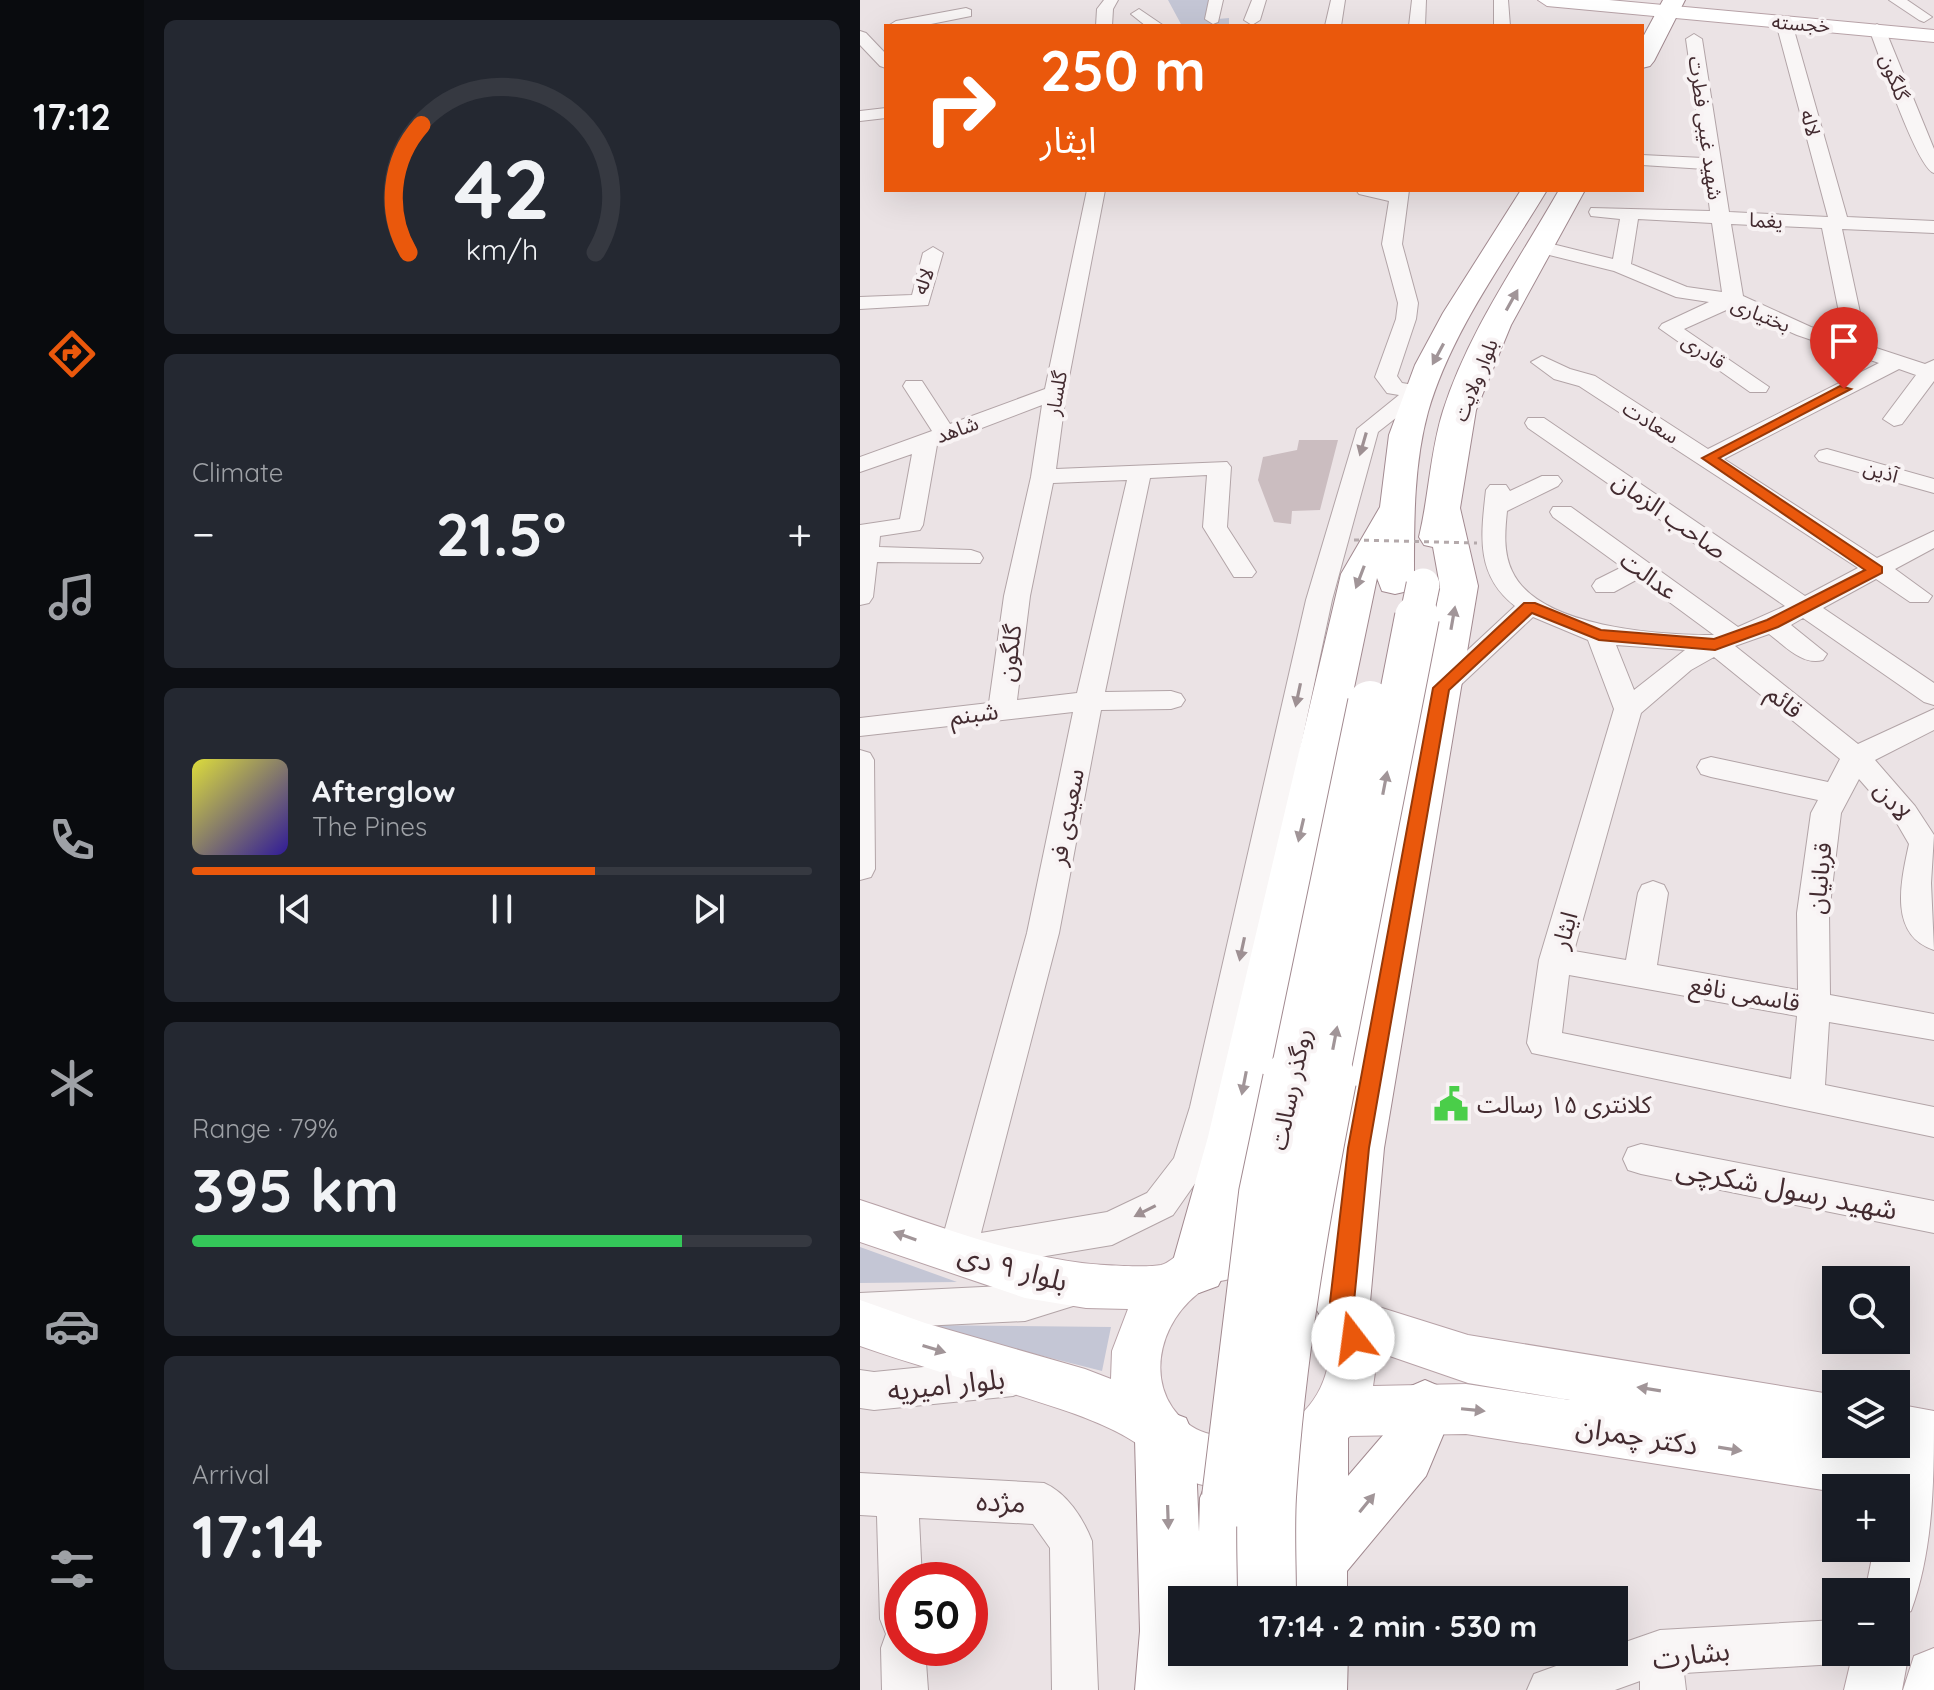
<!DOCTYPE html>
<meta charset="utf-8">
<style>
:root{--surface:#171b24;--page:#242831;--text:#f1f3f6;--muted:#9ea1a6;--line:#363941;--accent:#ea580c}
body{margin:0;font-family:Quicksand,"Noto Sans Arabic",sans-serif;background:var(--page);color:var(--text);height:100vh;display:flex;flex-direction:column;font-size:30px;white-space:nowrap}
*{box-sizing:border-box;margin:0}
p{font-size:26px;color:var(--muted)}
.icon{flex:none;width:44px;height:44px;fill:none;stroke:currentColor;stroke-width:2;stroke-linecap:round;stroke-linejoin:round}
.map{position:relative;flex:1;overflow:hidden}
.side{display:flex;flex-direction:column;gap:20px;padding:20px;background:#0d0f14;width:716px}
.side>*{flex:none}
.top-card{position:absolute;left:24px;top:24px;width:760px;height:168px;border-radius:0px;box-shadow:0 8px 32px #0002;background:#ea580c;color:#fff;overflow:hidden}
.controls{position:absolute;left:962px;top:1266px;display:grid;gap:16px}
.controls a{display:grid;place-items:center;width:88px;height:88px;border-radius:0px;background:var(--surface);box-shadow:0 8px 32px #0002;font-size:40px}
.speed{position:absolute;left:24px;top:1562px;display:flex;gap:16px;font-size:40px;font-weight:700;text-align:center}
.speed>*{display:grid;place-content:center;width:104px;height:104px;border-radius:50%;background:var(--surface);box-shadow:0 8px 32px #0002;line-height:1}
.speed .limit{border:12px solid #d22;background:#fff;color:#111}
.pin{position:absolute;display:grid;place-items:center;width:68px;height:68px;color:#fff;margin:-82px -34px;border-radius:50% 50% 50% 0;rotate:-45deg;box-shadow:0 0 8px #0007}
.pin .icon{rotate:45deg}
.me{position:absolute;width:88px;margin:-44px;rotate:345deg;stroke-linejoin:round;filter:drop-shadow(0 0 6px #0008)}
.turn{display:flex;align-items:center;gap:28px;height:168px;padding:0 24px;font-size:36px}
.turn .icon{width:104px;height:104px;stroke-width:2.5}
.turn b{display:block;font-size:56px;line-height:68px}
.big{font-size:60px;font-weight:800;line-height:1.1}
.side .widget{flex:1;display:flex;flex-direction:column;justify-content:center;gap:12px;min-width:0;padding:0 28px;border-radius:12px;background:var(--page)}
.side .dial{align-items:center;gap:0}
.dial svg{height:208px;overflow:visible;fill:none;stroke:var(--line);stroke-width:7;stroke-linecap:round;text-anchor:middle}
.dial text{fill:var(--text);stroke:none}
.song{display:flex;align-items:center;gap:24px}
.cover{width:96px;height:96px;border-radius:12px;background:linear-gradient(135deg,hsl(60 70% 55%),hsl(250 70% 35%))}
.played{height:8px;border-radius:4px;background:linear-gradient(90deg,var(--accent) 65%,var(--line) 65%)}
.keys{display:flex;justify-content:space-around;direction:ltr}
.heat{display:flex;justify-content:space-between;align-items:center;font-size:44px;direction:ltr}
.charge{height:12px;border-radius:6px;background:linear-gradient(90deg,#34c759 79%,var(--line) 0)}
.trip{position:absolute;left:308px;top:1586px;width:460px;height:80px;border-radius:0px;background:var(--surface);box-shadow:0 8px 32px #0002;font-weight:800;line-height:80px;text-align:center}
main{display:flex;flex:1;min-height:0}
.menu{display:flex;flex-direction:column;width:144px;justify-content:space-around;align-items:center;background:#090b0e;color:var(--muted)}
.menu .icon{width:56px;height:56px}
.menu .active{color:var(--accent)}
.menu b{font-size:36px;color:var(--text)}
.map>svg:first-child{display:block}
.green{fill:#c4c6d5}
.building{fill:#cbbdc0}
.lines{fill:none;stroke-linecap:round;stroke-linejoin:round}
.minor-casing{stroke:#b2a4a7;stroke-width:2}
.major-casing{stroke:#b7a2a7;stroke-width:2}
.highway-casing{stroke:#a28a90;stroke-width:2}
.minor{fill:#f9f6f6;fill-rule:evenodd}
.major{fill:#fff;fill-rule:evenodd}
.highway{fill:#fff;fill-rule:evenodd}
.highway-bridge-far2-casing{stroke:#a28a90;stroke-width:35;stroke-linecap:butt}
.highway-bridge-far1-casing{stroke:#a28a90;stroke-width:46;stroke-linecap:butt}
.highway-bridge-casing{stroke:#a28a90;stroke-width:60;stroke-linecap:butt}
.path-bridge{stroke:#b4a9ab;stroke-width:3;stroke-dasharray:5 5;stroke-linecap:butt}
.highway-bridge-far2{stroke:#fff;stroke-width:33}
.highway-bridge-far1{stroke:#fff;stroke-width:44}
.highway-bridge{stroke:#fff;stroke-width:58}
.oneway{fill:#a19598}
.oneway2{fill:#9e9093}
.route{fill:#ea580c;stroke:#983908;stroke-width:2}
.labels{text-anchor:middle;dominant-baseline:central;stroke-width:8;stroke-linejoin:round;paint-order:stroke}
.far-street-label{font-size:20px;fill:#432b30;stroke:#f8f3f4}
.street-label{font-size:24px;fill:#432b30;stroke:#f8f3f4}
.poi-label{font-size:24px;fill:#432b30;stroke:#f8f3f4;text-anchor:start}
.near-street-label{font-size:28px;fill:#432b30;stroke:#f8f3f4}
</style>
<main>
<nav class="menu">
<b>17:12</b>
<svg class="icon active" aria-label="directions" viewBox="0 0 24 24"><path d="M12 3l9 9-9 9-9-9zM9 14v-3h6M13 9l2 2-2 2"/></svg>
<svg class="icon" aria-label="music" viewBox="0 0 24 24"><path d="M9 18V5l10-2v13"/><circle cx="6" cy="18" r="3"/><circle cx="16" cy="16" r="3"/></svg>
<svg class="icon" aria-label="phone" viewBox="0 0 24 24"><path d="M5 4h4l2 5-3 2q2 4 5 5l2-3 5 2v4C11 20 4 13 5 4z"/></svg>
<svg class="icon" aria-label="climate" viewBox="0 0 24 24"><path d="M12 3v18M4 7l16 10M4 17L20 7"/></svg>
<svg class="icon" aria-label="car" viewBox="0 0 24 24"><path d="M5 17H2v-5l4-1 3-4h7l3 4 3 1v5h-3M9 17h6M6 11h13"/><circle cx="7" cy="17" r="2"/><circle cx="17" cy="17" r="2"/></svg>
<svg class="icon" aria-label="filters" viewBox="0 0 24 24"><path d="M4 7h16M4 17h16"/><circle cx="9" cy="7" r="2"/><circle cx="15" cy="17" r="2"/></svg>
</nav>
<section class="side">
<div class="widget dial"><svg viewBox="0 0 100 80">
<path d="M14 69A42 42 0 1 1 86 69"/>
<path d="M14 69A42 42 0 0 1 19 20" stroke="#ea580c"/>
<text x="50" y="56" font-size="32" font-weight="700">42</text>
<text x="50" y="72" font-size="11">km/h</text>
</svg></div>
<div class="widget"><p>Climate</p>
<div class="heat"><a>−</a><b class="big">21.5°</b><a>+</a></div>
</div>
<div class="widget">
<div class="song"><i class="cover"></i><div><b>Afterglow</b><p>The Pines</p></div></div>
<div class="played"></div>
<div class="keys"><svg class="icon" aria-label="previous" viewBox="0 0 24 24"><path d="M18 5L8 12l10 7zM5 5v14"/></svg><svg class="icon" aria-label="pause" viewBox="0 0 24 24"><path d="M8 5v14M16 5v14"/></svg><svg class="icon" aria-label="next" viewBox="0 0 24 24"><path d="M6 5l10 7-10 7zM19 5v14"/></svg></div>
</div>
<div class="widget"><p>Range · 79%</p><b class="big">395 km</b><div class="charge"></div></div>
<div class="widget"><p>Arrival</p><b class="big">17:14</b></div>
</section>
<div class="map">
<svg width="1074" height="1690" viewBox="0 0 1074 1690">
<rect width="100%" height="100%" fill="#ebe3e5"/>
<path class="green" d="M308,0H351L346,20L369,18V26H322Z
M0,1247L97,1282L0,1283Z
M60,1325L251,1327L242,1371Z"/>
<path class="building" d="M439,440H478L460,510L432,511L431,524L414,522L398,480L403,457L437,450Z"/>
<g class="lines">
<g class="minor-casing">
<path id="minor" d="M244,0H258L253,9L252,26H236L237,9Z
M349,0H363L358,22L353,24L345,19Z
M392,0H406L400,20L392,25L384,20Z
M471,0H485L481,26H465Z
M552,0H566L565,26H549Z
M634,0H648L650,26H634Z
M1029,0H1047L1072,17L1064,22L1059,20Z
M106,8L111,10V16L61,26H28L36,21Z
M279,9L304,26H286L271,14Z
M924,18L932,23L987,217L1074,221V233L982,229L1007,345L1065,364L1074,360V381L1042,424L1034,426L1023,419L1056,375L1039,369L864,459L1017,558L1074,531V548L1035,569L1072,596L1068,602H1050L1016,579L963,608L1074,683V705L1064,702L943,618L931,625L967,654L963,660C943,666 925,646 909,634L875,646L998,744L1074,709V730L1015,760L1055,806L1074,835L1071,883L1074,950C1028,935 1041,881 1049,844L1035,820L999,779L981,813L969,913L970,995L1074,1014V1040L969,1022L965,1085L1074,1107V1137L672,1053L667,1043L679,960L754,709L728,640L673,617L591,694L581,697L571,694L567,688L655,606C615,575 621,535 626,490L630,485H646L650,491L682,476H698L702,481L698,486L647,511C645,531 643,552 652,571C678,628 800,635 854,635L778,579L754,592H736L732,586L736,580L762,567L693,517L690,512L693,507H711L878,627L925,606L668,428L665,423L668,418H684L945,596L998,568L719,386L694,379L671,362L682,356L710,369L735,376L848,449L1019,363L937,335L873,307L824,329L909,387L906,392H890L799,328L802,324L849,302L816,297L754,271L673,251L670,247L680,241L753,259L760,219L731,216L729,212L731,208L850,211L845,169L782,165V155L843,158L826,39L834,34L842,39L869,212L968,217L916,23ZM778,219L852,223L862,292L827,287L771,264ZM871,224L962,228L984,337L951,327L883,296ZM756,645L825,650L774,690ZM854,657L980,759L968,782L851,757L841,760L837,767L841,774L851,777L958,800L951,813L937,913L938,990L797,965L808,893L804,885L793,881L782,885L778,893L766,960L714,951L781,713L831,670ZM709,975L937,1016L931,1079L702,1033Z
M1017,24L1025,29L1074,149V173C1057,169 1018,51 1009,29Z
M0,31L6,33L26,54V68L20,66L0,45Z
M26,108V118L0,121V111Z
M227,190H245L206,393L196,469L367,462L371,467L367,527L396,572L392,577H374L343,527L347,475L290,478L245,692L311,691L321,694L325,700L321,706L311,709L241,710L199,933L121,1233L247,1212L287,1193L314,1158L330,1107L446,600L497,429L539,395L527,393L515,377L536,319L538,303L522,244L529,201L499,194L496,190H549L542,244L558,303L556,319L537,376L542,383L566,387L569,392L518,432L472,600L364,1107L348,1165L313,1215L252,1245L97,1271L84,1266L78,1254L167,933L213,712L0,736V718L129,703L144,596L171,477L182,405L77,445L63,525L60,530L20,536L19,547L111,550L120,553L123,558L120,563L17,562L13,597L9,603L0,605V525L40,519L52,454L0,472V457L72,431L43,386L46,381H62L90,424L185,389ZM267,480L217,693L157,700L170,596L193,483Z
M73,247L83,253L68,305L0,309V297L52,295L63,253Z
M967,449L1074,479V493L959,461L955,456L959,451Z
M0,750L10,753L14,760L15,869L11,877L0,880Z
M781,1144L1074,1201V1233L781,1174L768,1170L763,1159L768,1148Z
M216,1271L229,1277L235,1289L229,1301L165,1321L0,1329V1293L165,1285Z
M153,1358L167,1364L173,1377L167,1390L153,1396L14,1410L0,1408V1370L14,1372Z
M0,1473L184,1483C207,1493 223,1518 232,1541L238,1690H192L190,1548L173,1524L59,1518L62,1580H42V1648H65L68,1690H22L21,1648L26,1634L20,1619L17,1516L0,1515Z
M976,1620V1652H994L992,1658L976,1664L824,1673L826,1690H780V1681L755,1690H667L674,1674L735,1652H754V1646L800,1630Z"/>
</g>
<g class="major-casing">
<path id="major" d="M678,0H749L1074,30V42L687,6Z
M0,1200C73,1224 146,1253 222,1263C239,1265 286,1268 301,1265C309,1263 315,1256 322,1252C331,1248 341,1244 351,1241C408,1223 480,1245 506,1303L608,1335L976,1395V1444H1036V1404L1074,1411C1074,1478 1074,1548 1051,1611L1036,1618V1592H1005L1014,1548H1036V1488H976V1492L606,1434L490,1436C441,1489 366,1507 303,1468C292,1461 285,1450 276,1443C260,1432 234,1421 215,1414C144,1389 71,1371 0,1346V1300L65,1323L225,1369L251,1379L252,1351L268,1309L226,1308L165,1298L0,1242ZM403,1276C519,1305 467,1453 367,1437C351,1435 340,1433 327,1423C278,1384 302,1308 355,1283C369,1277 388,1278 403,1276ZM518,1352L608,1383L710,1400L606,1384L513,1386Z
M1036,1630L1041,1632L1049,1652L1042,1690H984L993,1652H1036Z
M1074,1648V1690H1043L1054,1656Z"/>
</g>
<g class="highway-casing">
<path id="highway" d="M803,0H825L794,61L790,66L782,68V39Z
M661,190H687C645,260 591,332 568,412C553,467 554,526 554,583L548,591L535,594L522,591L517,578L400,1137L367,1268L358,1286L339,1293L320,1286L311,1268L348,1137L481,574L520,507L529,435L555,365L583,313Z
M699,190H725L651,325L616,410L600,508L618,586L524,1148L510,1302L502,1320L482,1328L462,1320L454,1302L472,1148L580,586L573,547L564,545L559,537C569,496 570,452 583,411C608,332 658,262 699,190Z
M565,1380L586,1389L594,1409L566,1476L487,1571V1600H423L428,1436L437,1415L458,1407L479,1415L488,1436V1476L524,1434L544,1389Z
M305,1410L326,1418L335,1439L339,1532L340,1498L349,1476L371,1467L393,1476L402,1498L401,1600H322V1652H488L487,1690H275L280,1631L275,1439L284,1418Z"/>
</g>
<use href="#minor" class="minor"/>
<use href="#major" class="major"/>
<use href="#highway" class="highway"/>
<g class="highway-bridge-far2-casing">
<path id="highway-bridge-far2" d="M556,619L563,585"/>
</g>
<g class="highway-bridge-far1-casing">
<path id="highway-bridge-far1" d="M431,1082L510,703
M466,1082L557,617"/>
</g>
<g class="highway-bridge-casing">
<path id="highway-bridge" d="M371,1498L408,1194L432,1080
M407,1600C407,1566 405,1531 407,1496C416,1356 440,1217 467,1080"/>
</g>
<path class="path-bridge" d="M494,540L617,543"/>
<use href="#highway-bridge-far2" class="highway-bridge-far2"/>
<use href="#highway-bridge-far1" class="highway-bridge-far1"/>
<use href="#highway-bridge" class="highway-bridge"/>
</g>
<defs><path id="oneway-solid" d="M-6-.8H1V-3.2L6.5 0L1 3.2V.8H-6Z" transform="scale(2)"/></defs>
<g class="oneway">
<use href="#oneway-solid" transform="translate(652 300) rotate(-61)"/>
<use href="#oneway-solid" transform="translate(578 354) rotate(118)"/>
<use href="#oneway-solid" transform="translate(500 577) rotate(111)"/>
<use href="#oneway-solid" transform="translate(593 618) rotate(-80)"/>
<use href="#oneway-solid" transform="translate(525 783) rotate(-79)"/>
<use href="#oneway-solid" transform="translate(441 830) rotate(103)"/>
<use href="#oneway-solid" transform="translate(475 1038) rotate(-79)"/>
<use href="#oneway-solid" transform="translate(384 1083) rotate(101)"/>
<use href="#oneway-solid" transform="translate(45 1236) rotate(-161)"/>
<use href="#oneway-solid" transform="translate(74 1349) rotate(17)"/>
<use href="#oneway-solid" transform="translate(789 1389) rotate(-171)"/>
<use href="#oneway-solid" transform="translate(613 1410) rotate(6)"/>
<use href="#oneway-solid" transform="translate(870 1449) rotate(9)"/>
<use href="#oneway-solid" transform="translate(507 1503) rotate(-51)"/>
<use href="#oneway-solid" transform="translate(308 1517) rotate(88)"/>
</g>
<g class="oneway2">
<use href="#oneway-solid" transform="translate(503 444) rotate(106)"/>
<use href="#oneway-solid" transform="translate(438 695) rotate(102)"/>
<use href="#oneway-solid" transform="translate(382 949) rotate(102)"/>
<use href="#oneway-solid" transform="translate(285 1211) rotate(153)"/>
</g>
<path class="route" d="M980,386L991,389L859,458L1022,567V573L918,627L855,650L739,640L672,613L589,690L509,1148L494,1302L504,1338L501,1346L493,1349L484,1346L470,1302L488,1148L573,688L664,603H675L741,630L854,639L907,620L1005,570L842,458Z"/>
<defs>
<g id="civic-bare" transform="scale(2.76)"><path d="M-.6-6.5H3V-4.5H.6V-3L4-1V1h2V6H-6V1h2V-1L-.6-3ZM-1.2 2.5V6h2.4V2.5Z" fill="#4ace49" stroke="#f8f3f4" stroke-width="2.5" paint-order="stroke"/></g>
</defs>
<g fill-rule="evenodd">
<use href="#civic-bare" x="591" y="1104"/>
</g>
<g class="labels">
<g class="far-street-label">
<text transform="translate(941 23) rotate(4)">خجسته</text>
<text transform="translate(1035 77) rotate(69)">گلگون</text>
<text transform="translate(951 123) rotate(75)">لاله</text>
<text transform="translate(846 128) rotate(82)">شهید غیبی فطرت</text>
<text transform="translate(906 220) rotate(3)">یغما</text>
<text transform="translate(63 281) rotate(-70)">لاله</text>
<text transform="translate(901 314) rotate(22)">بختیاری</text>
<text transform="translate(844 351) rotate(33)">قادری</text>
<text transform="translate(615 380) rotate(-68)">بلوار ولایت</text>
<text transform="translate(196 393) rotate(-80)">گلسار</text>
<text transform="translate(791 422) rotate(32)">سعادت</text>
<text transform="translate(97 429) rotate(-20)">شاهد</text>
<text transform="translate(1021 471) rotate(16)">آذین</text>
</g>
<g class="street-label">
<text transform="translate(810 515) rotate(35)">صاحب الزمان</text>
<text transform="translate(789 575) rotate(36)">عدالت</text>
<text transform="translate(149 653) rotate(-83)">گلگون</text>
<text transform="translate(925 701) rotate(39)">قائم</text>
<text transform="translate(114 713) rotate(-7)">شبنم</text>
<text transform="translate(1033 801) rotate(52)">لادن</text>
<text transform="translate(206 817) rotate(-79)">سعیدی فر</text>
<text transform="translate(959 878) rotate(-84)">قربانیان</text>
<text transform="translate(704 930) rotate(-74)">ایثار</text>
<text transform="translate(885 993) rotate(10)">قاسمی نافع</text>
<text transform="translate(430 1089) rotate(-78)">روگذر رسالت</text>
</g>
<g class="poi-label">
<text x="617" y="1104">کلانتری ۱۵ رسالت</text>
</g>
<g class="near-street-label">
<text transform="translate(927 1188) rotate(11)">شهید رسول شکرچی</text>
<text transform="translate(153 1267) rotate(15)">بلوار ۹ دی</text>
<text transform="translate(86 1384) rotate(-6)">بلوار امیریه</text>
<text transform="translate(777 1435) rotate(9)">دکتر چمران</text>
<text transform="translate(141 1501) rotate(3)">مژده</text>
<text transform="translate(831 1654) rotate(-7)">بشارت</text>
</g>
</g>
</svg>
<div class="controls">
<a><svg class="icon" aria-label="search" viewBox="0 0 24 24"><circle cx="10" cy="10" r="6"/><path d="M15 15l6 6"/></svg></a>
<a><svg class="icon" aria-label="layers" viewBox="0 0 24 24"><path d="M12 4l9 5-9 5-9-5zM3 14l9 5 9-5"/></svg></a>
<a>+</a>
<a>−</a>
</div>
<div class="speed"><div class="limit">50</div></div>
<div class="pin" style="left:984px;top:389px;background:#d93025"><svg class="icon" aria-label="arrive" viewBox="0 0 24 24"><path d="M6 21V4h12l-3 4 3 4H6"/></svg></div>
<svg class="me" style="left:493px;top:1338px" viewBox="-20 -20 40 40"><circle r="19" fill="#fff"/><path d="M0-13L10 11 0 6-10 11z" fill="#ea580c"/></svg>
<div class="trip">17:14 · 2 min · 530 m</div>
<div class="top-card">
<div class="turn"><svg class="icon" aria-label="right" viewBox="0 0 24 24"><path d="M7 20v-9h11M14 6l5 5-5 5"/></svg><div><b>250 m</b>ایثار</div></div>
</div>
</div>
</main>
